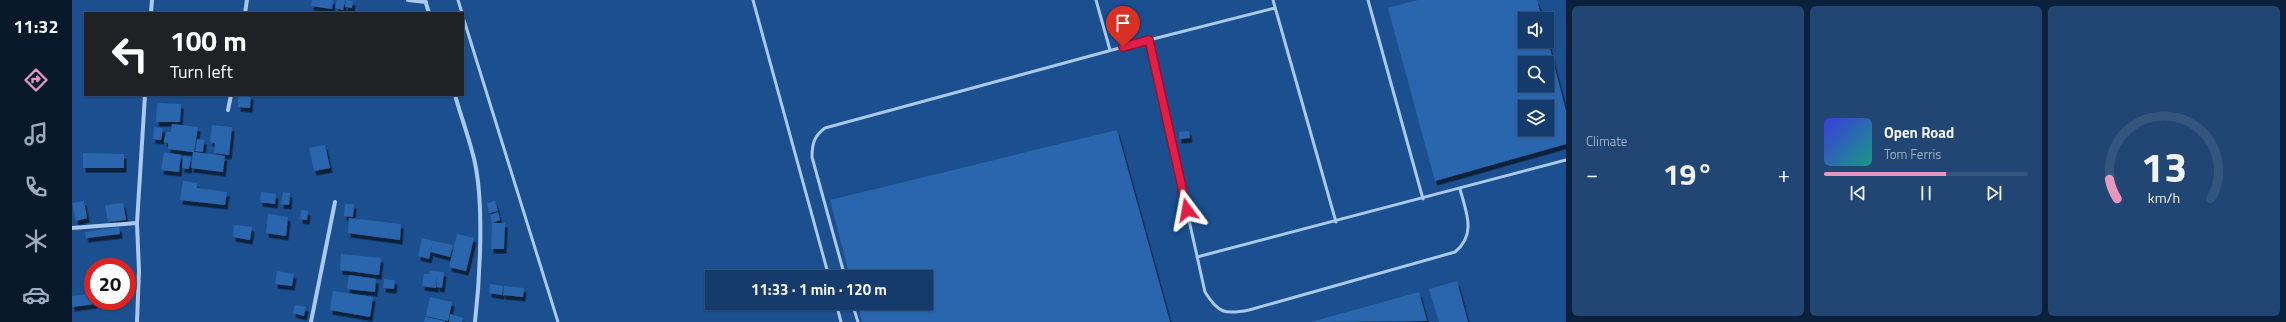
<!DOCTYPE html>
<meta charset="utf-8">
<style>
:root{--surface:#143b6b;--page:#214673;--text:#f1f3f6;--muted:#9dadc1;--line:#33557e;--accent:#e797bd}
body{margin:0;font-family:"Titillium Web",sans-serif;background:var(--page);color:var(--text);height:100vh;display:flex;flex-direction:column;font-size:15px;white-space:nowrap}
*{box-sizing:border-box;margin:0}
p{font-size:13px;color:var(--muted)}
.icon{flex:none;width:22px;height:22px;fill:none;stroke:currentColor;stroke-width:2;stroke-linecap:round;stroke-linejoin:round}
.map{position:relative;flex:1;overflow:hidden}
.sheet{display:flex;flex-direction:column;gap:6px;padding:6px;background:#0b203b;width:720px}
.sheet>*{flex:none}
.banner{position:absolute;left:12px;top:12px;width:380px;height:84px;border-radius:0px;box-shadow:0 1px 3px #0004,0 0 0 1px var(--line);background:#202124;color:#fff;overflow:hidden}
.tools{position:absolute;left:1446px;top:12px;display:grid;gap:8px}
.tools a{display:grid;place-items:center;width:36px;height:36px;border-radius:0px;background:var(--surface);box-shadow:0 1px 3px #0004,0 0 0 1px var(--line);font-size:20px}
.speed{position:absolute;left:12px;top:258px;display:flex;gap:8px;font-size:20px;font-weight:700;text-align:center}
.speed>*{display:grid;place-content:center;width:52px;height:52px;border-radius:50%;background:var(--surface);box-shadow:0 1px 3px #0004,0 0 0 1px var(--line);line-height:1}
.speed .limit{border:6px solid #d22;background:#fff;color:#111}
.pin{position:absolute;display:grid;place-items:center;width:34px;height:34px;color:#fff;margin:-41px -17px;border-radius:50% 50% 50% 0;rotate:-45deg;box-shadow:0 0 4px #0007}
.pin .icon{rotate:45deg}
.me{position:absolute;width:44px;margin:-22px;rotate:347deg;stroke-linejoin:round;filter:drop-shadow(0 0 3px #0008)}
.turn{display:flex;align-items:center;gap:14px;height:84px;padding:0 20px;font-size:18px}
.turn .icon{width:52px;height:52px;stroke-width:2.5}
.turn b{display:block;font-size:28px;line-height:34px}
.big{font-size:30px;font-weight:700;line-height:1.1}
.sheet .tile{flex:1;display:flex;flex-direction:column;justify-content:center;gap:6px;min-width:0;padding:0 14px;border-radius:6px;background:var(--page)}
.sheet .dial{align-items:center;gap:0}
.dial svg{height:104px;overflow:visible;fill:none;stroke:var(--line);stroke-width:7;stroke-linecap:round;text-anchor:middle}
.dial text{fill:var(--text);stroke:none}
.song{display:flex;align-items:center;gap:12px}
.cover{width:48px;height:48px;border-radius:6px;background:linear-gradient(135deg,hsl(240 70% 55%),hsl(170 70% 35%))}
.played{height:4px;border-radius:2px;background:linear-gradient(90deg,var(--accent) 60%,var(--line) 60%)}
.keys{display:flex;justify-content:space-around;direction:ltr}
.heat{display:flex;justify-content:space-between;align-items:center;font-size:22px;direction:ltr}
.sheet .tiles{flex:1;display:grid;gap:6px;grid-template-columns:repeat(3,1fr)}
.trip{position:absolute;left:633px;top:270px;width:228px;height:40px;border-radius:0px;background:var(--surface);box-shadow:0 1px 3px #0004,0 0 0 1px var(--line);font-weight:700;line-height:40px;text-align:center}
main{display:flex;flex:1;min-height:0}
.menu{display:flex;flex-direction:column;width:72px;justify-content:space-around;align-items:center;background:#08182b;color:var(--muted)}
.menu .icon{width:28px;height:28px}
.menu .selected{color:var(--accent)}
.menu b{font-size:18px;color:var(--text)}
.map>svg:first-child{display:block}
.building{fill:#2a66ad;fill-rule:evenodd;filter:url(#shadow)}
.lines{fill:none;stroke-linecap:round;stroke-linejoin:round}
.service{stroke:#a9c9ee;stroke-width:3}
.minor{stroke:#a9c9ee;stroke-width:4}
.route-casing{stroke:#92132f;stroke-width:10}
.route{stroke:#e11d48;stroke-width:7}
</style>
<main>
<nav class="menu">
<b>11:32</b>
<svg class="icon selected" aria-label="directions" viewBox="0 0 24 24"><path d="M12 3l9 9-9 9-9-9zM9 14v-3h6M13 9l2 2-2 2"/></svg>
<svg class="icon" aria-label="music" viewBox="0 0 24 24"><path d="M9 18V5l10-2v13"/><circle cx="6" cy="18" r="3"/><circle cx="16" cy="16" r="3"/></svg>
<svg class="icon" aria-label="phone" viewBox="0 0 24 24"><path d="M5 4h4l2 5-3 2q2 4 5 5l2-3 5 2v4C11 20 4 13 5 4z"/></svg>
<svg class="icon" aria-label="climate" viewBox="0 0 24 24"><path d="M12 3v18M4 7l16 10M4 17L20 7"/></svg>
<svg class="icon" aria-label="car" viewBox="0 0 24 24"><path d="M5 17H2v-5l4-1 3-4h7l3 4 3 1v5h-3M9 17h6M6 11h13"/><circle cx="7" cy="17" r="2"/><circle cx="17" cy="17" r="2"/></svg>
</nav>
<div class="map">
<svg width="1494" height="322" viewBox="0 0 1494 322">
<defs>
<filter id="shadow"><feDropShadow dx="2.5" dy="4.5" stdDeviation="0" flood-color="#0009"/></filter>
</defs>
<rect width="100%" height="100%" fill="#1b4f8f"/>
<path class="building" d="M240,0H261L260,9L239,6Z
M265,0H273L271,10L263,8Z
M274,0L281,1L280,8L273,7Z
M1346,0H1465L1470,19H1453V41H1476L1494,111V144L1363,181L1316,8ZM1453,63H1475V85H1453ZM1453,107H1475V129H1453Z
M166,95H179L178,108L166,107Z
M85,103L109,104L108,122H84Z
M100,124L126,127L122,152L153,156L151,172L119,168L121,152L96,149V143L92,142L94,132H99Z
M140,125L160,127L157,155L142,153L143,143L138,142Z
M82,127L91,128L89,140L81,139Z
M1045,130L1098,322H790L785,303H854V277H778L758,200Z
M1117,131L1118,138L1107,139V132Z
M125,139L132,140L131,152L123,151Z
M253,145L258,168L242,171L237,148Z
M92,152L109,155L107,172L89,170Z
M11,153L52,154V168H11Z
M111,156L119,157L117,169L110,168Z
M111,181L125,183V188L155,192L153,205L108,200Z
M189,192L204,194L203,204L188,202Z
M211,192L218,193L217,205L209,204Z
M12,201L15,218L4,221L0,203Z
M423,201L426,211L417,213L415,203Z
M51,203L54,220L36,222L33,205Z
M273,204H282L281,217L272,216Z
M229,210L236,211L235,220L228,219Z
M426,212L428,220L420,223L418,215Z
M196,214L216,217L214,236L194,233Z
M277,218L329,224L328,240L276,233Z
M420,223H433L432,249H419Z
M162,225L180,227L178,240L161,237Z
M47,227L48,234L14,238L13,232Z
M385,234L402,238L394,271L377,267Z
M350,238L361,241L357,259L346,256Z
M361,241L381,245L378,257L359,252Z
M269,254L309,258L307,275L268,270Z
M205,271L222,274L220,286L203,284Z
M358,271L372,272L370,288L365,287V275L364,288L350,286L352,274H357Z
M277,275L304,279L303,292L275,289Z
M312,279L323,280L322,289L311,288Z
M1385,281L1396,322H1367L1357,289Z
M418,284L431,286L430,295L417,293Z
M432,286L452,288L451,297L431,295Z
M261,291L301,297L298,317L258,310Z
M1347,292L1355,321L1239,322Z
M21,294L23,304L0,307V296Z
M358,297L380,302L376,321L354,316Z
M223,305L234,307L232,316L221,313Z
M378,314L391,318L390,322H377Z
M353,317L373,321V322H352Z"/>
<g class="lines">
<path class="service" d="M386,0L390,13
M681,0L757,277
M1024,0L1038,50
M1201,0L1264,222
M1296,0L1351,199
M391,17L486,322
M1077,40L1133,292C1146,313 1153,315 1177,310L1383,252C1405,234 1394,212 1388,189
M1125,257L1494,160
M773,277L740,157C740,144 742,136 753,128L1077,40L1203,8
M764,303L769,322
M780,303L786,322"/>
<path class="minor" d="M336,0L354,2
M353,0L357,13
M79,13L80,0
M173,13L175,0
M383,95C389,117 398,140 403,163C412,206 408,278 403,322
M156,110L159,95
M0,228L65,223
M65,322L67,271L65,223L73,95
M239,322L263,202"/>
</g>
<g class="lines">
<g class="route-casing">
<path id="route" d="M1051,47L1077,40L1115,210"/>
</g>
<use href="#route" class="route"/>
</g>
</svg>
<div class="tools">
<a><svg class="icon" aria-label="sound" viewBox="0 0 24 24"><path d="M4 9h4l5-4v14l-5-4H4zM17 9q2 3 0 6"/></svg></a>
<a><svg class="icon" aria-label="search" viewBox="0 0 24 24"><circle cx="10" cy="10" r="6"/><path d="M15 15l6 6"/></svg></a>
<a><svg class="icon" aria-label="layers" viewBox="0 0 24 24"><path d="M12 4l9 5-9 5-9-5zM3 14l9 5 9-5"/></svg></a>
</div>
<div class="speed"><div class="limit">20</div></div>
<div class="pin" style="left:1051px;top:47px;background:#d93025"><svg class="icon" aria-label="arrive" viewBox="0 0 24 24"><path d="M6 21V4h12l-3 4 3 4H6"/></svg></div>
<svg class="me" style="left:1115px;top:210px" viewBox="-20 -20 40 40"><path d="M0-17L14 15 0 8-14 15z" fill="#e11d48" stroke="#fff" stroke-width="4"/></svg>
<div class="trip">11:33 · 1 min · 120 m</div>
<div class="banner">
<div class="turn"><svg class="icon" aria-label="left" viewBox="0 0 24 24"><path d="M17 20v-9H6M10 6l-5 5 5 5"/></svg><div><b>100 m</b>Turn left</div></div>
</div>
</div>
<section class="sheet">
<div class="tiles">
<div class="tile"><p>Climate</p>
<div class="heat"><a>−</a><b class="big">19°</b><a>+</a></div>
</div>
<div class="tile">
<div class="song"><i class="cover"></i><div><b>Open Road</b><p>Tom Ferris</p></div></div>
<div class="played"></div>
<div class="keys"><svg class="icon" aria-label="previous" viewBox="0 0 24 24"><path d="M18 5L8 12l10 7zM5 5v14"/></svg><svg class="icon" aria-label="pause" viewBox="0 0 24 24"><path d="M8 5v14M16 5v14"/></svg><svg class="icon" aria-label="next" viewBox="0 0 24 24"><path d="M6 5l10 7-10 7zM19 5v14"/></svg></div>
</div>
<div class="tile dial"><svg viewBox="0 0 100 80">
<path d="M14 69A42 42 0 1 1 86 69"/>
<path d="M14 69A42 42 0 0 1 8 54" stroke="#e797bd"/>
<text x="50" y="56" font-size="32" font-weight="700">13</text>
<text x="50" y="72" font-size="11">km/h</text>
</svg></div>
</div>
</section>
</main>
